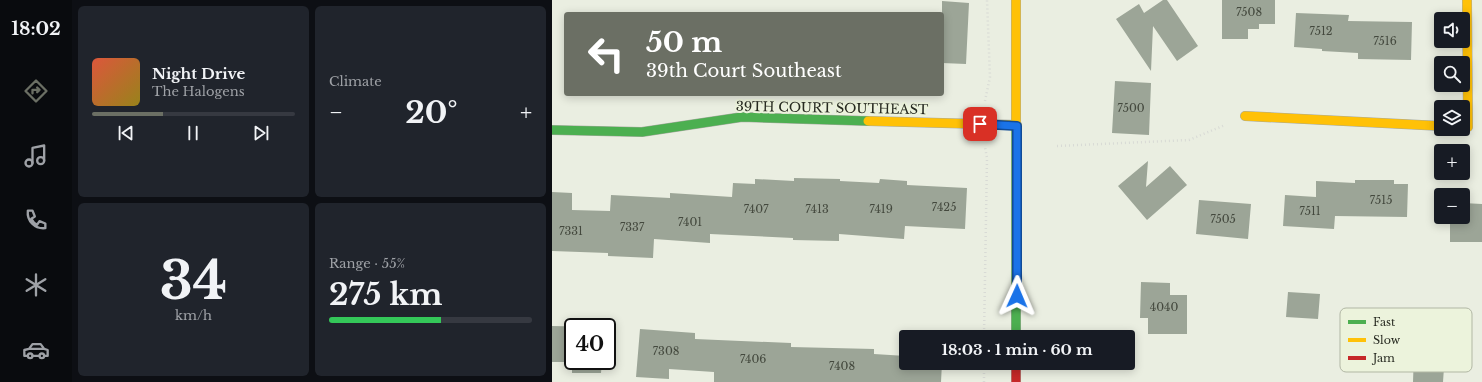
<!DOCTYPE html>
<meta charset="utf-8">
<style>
:root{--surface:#171b24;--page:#20242c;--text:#f1f3f6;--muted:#9ea1a6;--line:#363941;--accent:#6b6f64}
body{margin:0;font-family:"Libre Baskerville",serif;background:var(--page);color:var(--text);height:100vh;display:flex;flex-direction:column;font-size:15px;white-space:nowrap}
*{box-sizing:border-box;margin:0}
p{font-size:13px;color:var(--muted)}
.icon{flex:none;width:22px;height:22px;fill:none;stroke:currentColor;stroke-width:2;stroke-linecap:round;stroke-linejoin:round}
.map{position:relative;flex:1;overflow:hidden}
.sheet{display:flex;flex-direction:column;gap:6px;padding:6px;background:#0d0f14;width:480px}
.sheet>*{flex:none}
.hud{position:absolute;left:12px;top:12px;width:380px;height:84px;border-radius:4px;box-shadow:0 2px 10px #0003;background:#6b6f64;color:#fff;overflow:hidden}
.fabs{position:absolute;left:882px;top:12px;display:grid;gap:8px}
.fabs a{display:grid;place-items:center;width:36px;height:36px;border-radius:4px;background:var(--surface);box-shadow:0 2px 10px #0003;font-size:20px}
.speed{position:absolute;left:12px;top:318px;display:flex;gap:8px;font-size:20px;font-weight:700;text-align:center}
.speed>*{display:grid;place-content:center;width:52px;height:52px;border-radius:50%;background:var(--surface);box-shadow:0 2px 10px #0003;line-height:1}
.speed .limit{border:2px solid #111;border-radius:6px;background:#fff;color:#111}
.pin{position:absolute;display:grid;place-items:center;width:34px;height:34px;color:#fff;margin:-17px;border-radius:8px;box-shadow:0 2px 6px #0006}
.me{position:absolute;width:44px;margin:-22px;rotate:1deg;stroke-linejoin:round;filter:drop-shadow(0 0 3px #0008)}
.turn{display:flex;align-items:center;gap:14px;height:84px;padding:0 16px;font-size:18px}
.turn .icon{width:52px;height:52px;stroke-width:2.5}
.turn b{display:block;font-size:28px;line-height:34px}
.big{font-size:30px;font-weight:700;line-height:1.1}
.sheet .card{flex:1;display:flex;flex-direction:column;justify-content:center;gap:6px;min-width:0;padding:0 14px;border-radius:6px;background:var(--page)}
.sheet .dial{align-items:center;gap:0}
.dial b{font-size:52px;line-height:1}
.song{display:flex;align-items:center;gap:12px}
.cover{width:48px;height:48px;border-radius:6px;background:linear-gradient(135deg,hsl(10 70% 55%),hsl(50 70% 35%))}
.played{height:4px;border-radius:2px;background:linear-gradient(90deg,var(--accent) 35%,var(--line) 35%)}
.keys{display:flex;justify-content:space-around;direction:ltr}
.heat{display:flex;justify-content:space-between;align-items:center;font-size:22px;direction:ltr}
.charge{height:6px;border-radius:3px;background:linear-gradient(90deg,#34c759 55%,var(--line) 0)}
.sheet .tiles{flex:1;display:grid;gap:6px;grid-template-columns:repeat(2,1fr)}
.trip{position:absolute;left:347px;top:330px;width:236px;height:40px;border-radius:4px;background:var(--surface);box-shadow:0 2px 10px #0003;font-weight:700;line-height:40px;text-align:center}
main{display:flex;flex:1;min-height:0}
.tab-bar{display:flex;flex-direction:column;width:72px;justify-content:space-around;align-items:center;background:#090b0e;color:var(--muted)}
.tab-bar .icon{width:28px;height:28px}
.tab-bar .current{color:var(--accent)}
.tab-bar b{font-size:18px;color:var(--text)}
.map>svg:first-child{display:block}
.building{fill:#9ca597}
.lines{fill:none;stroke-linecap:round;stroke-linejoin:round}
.fast-casing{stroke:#a6a99f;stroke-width:10}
.slow-casing{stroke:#a6a99f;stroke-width:10}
.jam-casing{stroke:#a6a99f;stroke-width:10}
.path{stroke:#d8dad5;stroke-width:2.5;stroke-dasharray:1 3;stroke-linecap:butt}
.fast{stroke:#4caf50;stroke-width:9}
.slow{stroke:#ffc107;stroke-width:9}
.jam{stroke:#c62828;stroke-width:9}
.route-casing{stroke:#114b97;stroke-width:10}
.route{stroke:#1a73e8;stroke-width:7}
.labels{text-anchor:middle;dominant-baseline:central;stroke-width:4;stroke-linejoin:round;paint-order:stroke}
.number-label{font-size:11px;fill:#44493e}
.street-label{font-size:13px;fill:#272a21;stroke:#ecf3dc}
.key{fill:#ecf3dc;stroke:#b1b7a4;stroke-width:1}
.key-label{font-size:11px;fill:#272a21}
</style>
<main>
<nav class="tab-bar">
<b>18:02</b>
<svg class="icon current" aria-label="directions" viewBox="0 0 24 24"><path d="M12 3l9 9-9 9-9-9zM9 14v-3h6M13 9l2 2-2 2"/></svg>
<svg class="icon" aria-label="music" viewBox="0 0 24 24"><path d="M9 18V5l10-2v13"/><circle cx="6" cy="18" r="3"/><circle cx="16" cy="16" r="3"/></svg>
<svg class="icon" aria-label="phone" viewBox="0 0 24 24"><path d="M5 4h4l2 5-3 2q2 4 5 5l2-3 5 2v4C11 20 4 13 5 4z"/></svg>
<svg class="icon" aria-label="climate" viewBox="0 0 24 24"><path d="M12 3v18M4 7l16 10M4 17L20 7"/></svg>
<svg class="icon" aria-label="car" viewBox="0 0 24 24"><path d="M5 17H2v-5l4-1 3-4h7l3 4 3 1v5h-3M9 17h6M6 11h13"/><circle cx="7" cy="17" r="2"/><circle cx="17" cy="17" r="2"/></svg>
</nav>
<section class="sheet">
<div class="tiles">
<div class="card">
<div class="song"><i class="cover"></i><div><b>Night Drive</b><p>The Halogens</p></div></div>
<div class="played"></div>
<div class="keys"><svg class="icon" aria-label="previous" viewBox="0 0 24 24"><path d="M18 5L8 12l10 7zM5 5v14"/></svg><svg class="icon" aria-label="pause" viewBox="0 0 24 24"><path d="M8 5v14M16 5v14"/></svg><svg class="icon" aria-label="next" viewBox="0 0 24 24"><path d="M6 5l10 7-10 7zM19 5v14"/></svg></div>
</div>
<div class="card"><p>Climate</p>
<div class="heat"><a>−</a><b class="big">20°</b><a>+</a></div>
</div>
<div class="card dial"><b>34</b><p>km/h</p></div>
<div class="card"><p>Range · 55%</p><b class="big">275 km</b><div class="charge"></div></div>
</div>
</section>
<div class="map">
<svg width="930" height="382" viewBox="0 0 930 382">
<rect width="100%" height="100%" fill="#eaeee1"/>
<path class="building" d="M611,0H615L646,46L625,61L601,26L599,71L564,19L587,4L592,13Z
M670,0H723V24H707V29H696V39H670Z
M390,1L417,3L414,64L390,63Z
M744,13L797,15L796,21L860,22L859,60L806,59V53L770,51V49L742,47Z
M563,81L599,83L597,135L560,133Z
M596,161L594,187L618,166L635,185L595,220L566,186Z
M242,178L288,179V181L327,183L328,179L355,181V185L415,188L413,229L353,226L352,239L287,234V241L241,240V238L158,234V243L102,239L101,258L56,256V253L0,251V192L20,193V210L58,211L59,195L118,198V193L180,197L181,183L203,184V179L242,181Z
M803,180H842V184H856L855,217L783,216L782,229L731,226L733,195L764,197V181L803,183Z
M647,200L699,204L696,239L644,234Z
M911,203L930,204V242H898V217H911Z
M589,282L618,283V295H635V334H596V318H588Z
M736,292L768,294L766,319L734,317Z
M0,326L50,327H21V361H50L49,373H20V362H0Z
M88,329L143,333V339L239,343V347L322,349V354L354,356V363H390L389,382H162V372L117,369V379L84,377Z
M862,352L893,353L891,382H861Z"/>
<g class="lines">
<g class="fast-casing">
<path id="fast" d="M464,126V337
M0,130L90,132L190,117L316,121"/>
</g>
<g class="slow-casing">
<path id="slow" d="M464,0V126
M915,0L916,127
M693,116L889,126
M316,121L465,125"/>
</g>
<g class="jam-casing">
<path id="jam" d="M464,363V382"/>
</g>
<path class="path" d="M433,101L438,77L435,0
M505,146L637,140L673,125
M432,337L435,158L433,147
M432,382V363"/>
<use href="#fast" class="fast"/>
<use href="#slow" class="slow"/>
<use href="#jam" class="jam"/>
</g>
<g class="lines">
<g class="route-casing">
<path id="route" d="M428,124L465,126V296"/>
</g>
<use href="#route" class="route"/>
</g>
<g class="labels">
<g class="number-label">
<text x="697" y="12">7508</text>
<text x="769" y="31">7512</text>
<text x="833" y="41">7516</text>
<text x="579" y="108">7500</text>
<text x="829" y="200">7515</text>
<text x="392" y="207">7425</text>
<text x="204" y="209">7407</text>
<text x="265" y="209">7413</text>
<text x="329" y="209">7419</text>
<text x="758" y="211">7511</text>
<text x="671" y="219">7505</text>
<text x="138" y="222">7401</text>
<text x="80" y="227">7337</text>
<text x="19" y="231">7331</text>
<text x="612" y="307">4040</text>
<text x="114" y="351">7308</text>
<text x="201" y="359">7406</text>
<text x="290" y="366">7408</text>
</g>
<g class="street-label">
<text transform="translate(280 108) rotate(1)">39TH COURT SOUTHEAST</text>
</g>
</g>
<rect x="788" y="308" width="132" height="64" rx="6" class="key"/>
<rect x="796" y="320" width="18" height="4" fill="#4caf50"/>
<rect x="796" y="338" width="18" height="4" fill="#ffc107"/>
<rect x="796" y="356" width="18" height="4" fill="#c62828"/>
<g class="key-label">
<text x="821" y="326">Fast</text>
<text x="821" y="344">Slow</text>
<text x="821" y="362">Jam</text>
</g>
</svg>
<div class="fabs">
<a><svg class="icon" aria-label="sound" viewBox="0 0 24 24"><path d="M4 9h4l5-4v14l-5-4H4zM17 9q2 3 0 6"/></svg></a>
<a><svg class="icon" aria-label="search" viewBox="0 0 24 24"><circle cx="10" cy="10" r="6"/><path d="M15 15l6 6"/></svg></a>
<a><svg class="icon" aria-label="layers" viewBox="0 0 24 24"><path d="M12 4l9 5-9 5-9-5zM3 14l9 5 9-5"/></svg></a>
<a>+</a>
<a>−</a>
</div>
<div class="speed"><div class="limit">40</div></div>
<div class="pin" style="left:428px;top:124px;background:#d93025"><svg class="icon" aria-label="arrive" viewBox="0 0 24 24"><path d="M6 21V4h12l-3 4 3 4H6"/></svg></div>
<svg class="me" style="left:465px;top:296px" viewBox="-20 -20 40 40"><path d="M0-17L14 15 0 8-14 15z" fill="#1a73e8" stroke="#fff" stroke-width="4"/></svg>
<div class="trip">18:03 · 1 min · 60 m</div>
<div class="hud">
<div class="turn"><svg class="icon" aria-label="left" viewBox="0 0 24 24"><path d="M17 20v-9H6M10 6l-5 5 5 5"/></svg><div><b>50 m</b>39th Court Southeast</div></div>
</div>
</div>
</main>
